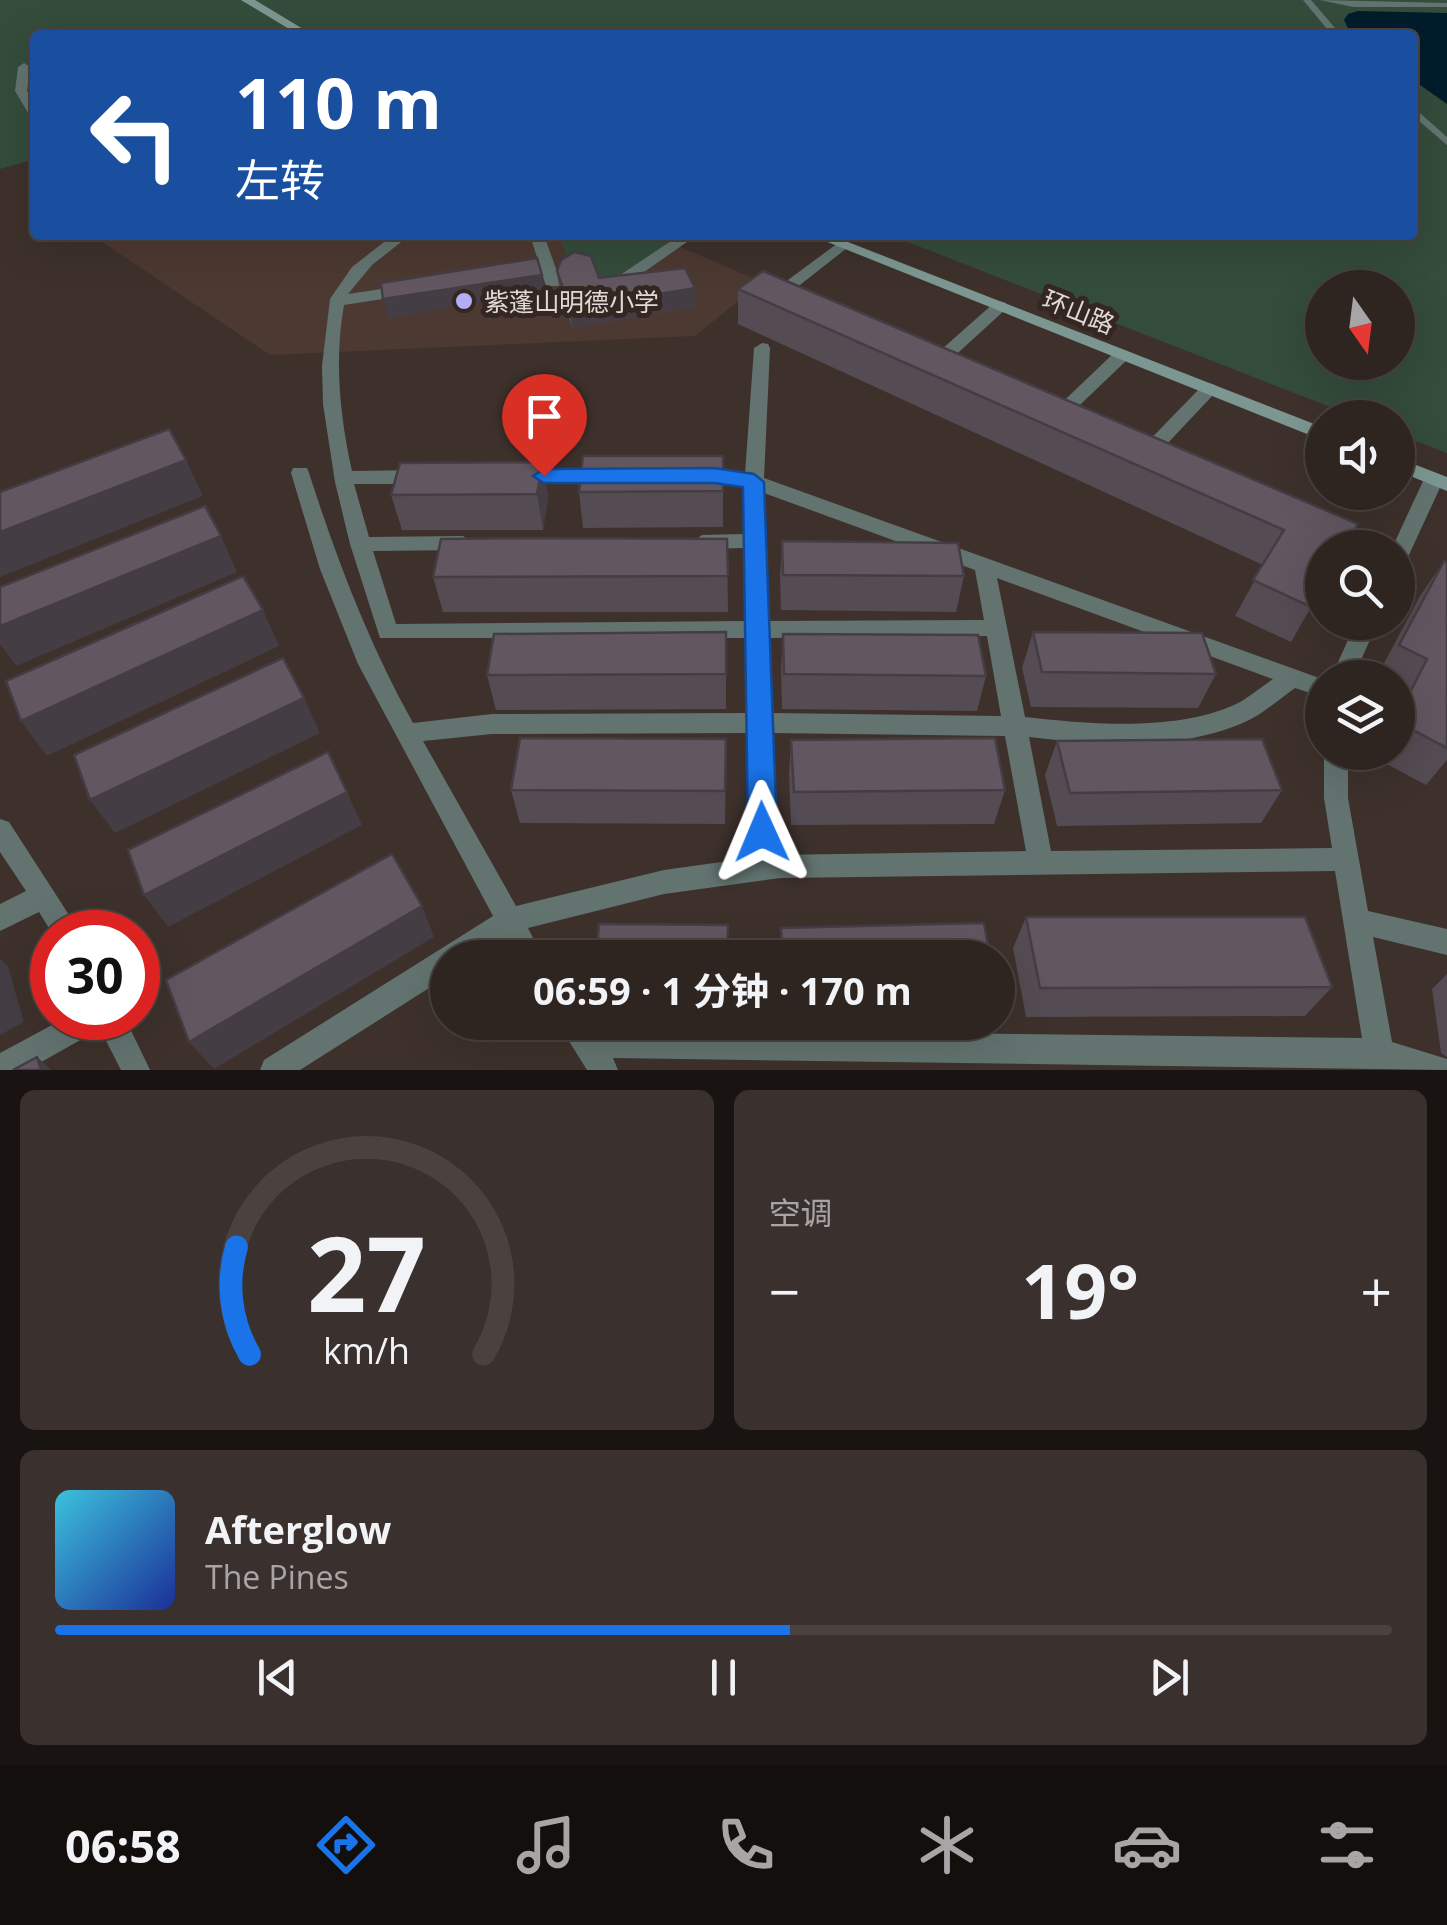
<!DOCTYPE html>
<html lang="zh">
<meta charset="utf-8">
<style>
:root{--surface:#2e2521;--page:#3a312e;--text:#f1f3f6;--muted:#a7a5a5;--line:#49423f;--accent:#1a73e8}
body{margin:0;font-family:"Open Sans","Noto Sans SC",sans-serif;background:var(--page);color:var(--text);height:100vh;display:flex;flex-direction:column;font-size:38px;white-space:nowrap}
*{box-sizing:border-box;margin:0}
p{font-size:32px;color:var(--muted)}
.icon{flex:none;width:55px;height:55px;fill:none;stroke:currentColor;stroke-width:2;stroke-linecap:round;stroke-linejoin:round}
.map{position:relative;height:1070px;overflow:hidden}
.panel{display:flex;flex-direction:column;gap:20px;padding:20px;background:#191412;flex:1}
.panel>*{flex:none}
.hud{position:absolute;left:30px;top:30px;width:1388px;height:210px;border-radius:10px;box-shadow:0 10px 40px #0002,0 0 0 2px var(--line);background:#1a4fa0;color:#fff;overflow:hidden}
.needle{width:65px;rotate:166deg}
.buttons{position:absolute;left:1305px;top:270px;display:grid;gap:20px}
.buttons a{display:grid;place-items:center;width:110px;height:110px;border-radius:50%;background:var(--surface);box-shadow:0 10px 40px #0002,0 0 0 2px var(--line);font-size:50px}
.speed{position:absolute;left:30px;top:910px;display:flex;gap:20px;font-size:50px;font-weight:700;text-align:center}
.speed>*{display:grid;place-content:center;width:130px;height:130px;border-radius:50%;background:var(--surface);box-shadow:0 10px 40px #0002,0 0 0 2px var(--line);line-height:1}
.speed .limit{border:15px solid #d22;background:#fff;color:#111}
.pin{position:absolute;display:grid;place-items:center;width:85px;height:85px;color:#fff;margin:-102px -42px;border-radius:50% 50% 50% 0;rotate:-45deg;box-shadow:0 0 10px #0007}
.pin .icon{rotate:45deg}
.me{position:absolute;width:110px;margin:-55px;rotate:359deg;stroke-linejoin:round;filter:drop-shadow(0 0 8px #0008)}
.turn{display:flex;align-items:center;gap:35px;height:210px;padding:0 40px;font-size:45px}
.turn .icon{width:130px;height:130px;stroke-width:2.5}
.turn b{display:block;font-size:70px;line-height:85px}
.big{font-size:75px;font-weight:700;line-height:1.1}
.panel .tile{flex:1;display:flex;flex-direction:column;justify-content:center;gap:15px;min-width:0;padding:0 35px;border-radius:15px;background:var(--page)}
.panel .dial{align-items:center;gap:0}
.dial svg{height:260px;overflow:visible;fill:none;stroke:var(--line);stroke-width:7;stroke-linecap:round;text-anchor:middle}
.dial text{fill:var(--text);stroke:none}
.song{display:flex;align-items:center;gap:30px}
.cover{width:120px;height:120px;border-radius:15px;background:linear-gradient(135deg,hsl(190 70% 55%),hsl(230 70% 35%))}
.played{height:10px;border-radius:5px;background:linear-gradient(90deg,var(--accent) 55%,var(--line) 55%)}
.keys{display:flex;justify-content:space-around;direction:ltr}
.heat{display:flex;justify-content:space-between;align-items:center;font-size:55px;direction:ltr}
.panel .tiles{flex:1;display:grid;gap:20px;grid-template-columns:1fr 1fr}
.tile:last-child{grid-column:span 2}
.trip{position:absolute;left:430px;top:940px;width:585px;height:100px;border-radius:50px;background:var(--surface);box-shadow:0 10px 40px #0002,0 0 0 2px var(--line);font-weight:700;line-height:100px;text-align:center}
.tab-bar{display:flex;height:160px;justify-content:space-around;align-items:center;background:#120f0d;color:var(--muted)}
.tab-bar .icon{width:70px;height:70px}
.tab-bar .on{color:var(--accent)}
.tab-bar b{font-size:45px;color:var(--text)}
.map>svg:first-child{display:block}
.built{fill:#4c3931}
.green{fill:#344c3c;fill-rule:evenodd}
.water{fill:#001c2a}
.lines{fill:none;stroke-linecap:round;stroke-linejoin:round}
.service{fill:#637470;fill-rule:evenodd}
.minor{fill:#637470;fill-rule:evenodd}
.secondary{fill:#7c9791;fill-rule:evenodd}
.wall{fill:#544b53}
.shaded-wall{fill:#453d44}
.building{fill:#625761;stroke:#453d44;stroke-width:2.5}
.route{fill:#1a73e8;stroke:#114b97;stroke-width:2.5}
.poi-dot{fill:#b5acf8;stroke:#342722;stroke-width:4}
.labels{text-anchor:middle;dominant-baseline:central;stroke-width:10;stroke-linejoin:round;paint-order:stroke}
.poi-label{font-size:25px;fill:#e1d9d5;stroke:#342722;text-anchor:start}
.street-label{font-size:25px;fill:#e1d9d5;stroke:#342722}
</style>
<div class="map">
<svg width="1447" height="1070" viewBox="0 0 1447 1070">
<rect width="100%" height="100%" fill="#3e312c"/>
<path class="built" d="M92,235H652L762,282L695,336L270,355Z"/>
<path class="green" d="M0,0H1447V453L1398,434V418L1356,417L890,235H1412V35H35V159L0,169ZM1322,288H1398V362H1322Z
M559,235H650L670,244L600,286L573,273Z"/>
<path class="water" d="M1358,11L1447,13V104L1413,80L1412,35H1351L1344,20L1348,14Z"/>
<g class="lines">
<path class="service" d="M1303,0H1311L1341,35H1332Z
M1320,0L1447,3V7H1353Z
M1412,106L1447,137V145L1412,115Z"/>
<path class="minor" d="M24,63L30,67L27,91L35,103V117L30,116L15,91L18,67Z
M393,235H410L372,265L348,294L408,285L416,290L408,295L344,305C334,360 340,417 352,471L422,470L432,477L422,484H354L369,537L463,536L473,543L463,550L373,551L396,624L747,621L745,548L702,549L692,542L702,535L745,534V487L696,481L687,475L696,469L745,474L754,348L762,343L768,344L770,348L764,478L1322,679V697L1295,688C1281,698 1266,711 1251,719C1185,752 1100,745 1029,737L1051,851L1332,848L1324,798V752H1348V798L1368,911L1447,929V955L1373,937L1392,1042L1447,1059V1070L613,1058L618,1070H587L557,1022H588L593,1029L1362,1038L1335,871L780,878L664,894L528,928L543,958H515L505,939L477,958H448V976L300,1070H260L264,1060L493,916L358,664L320,569L291,473L293,468H307L309,473C337,560 368,642 413,723L492,714L748,713L747,638H380L350,544L335,482L323,404L322,366L330,299L352,267ZM764,493L975,570L984,620L768,621ZM997,578L1273,679C1260,688 1247,699 1234,705C1174,732 1088,724 1025,717ZM987,636L1001,716L771,713L768,638ZM748,733L750,858L664,870L516,906L423,741L492,734ZM772,733L1005,736L1026,851L775,855Z
M530,235H544L561,283L559,286H547L545,283Z
M680,235H697L614,293H602V287Z
M842,240L847,242V248L777,303H765V297Z
M1000,301L1006,303V309L937,372H925L922,368L925,364L994,303Z
M1122,350L1128,351V359L1061,423H1049L1046,419L1049,415L1116,351Z
M1209,383L1215,385L1218,389L1215,393L1148,464H1134L1132,460L1134,456L1203,385Z
M607,469L616,475L614,480L521,482L511,476L521,470Z
M1434,472L1444,479L1408,557L1405,562L1398,564V548H1392L1424,479Z
M1356,622H1378L1353,678H1331Z
M0,819L9,822L80,932L52,933L39,912L0,931V904L26,891L0,852Z
M65,1018H125L150,1070H121L100,1029L27,1070H0V1053Z"/>
<path class="secondary" d="M241,0H255L313,35H299Z
M810,235H830L1322,427V440Z
M1398,458L1447,477V491L1398,471Z"/>
</g>
<path class="wall" d="M557,271L599,278L695,307L572,328L559,290Z
M738,289L1345,548L1291,642L1235,616L1263,565L738,324Z
M723,456V527L583,528L579,492Z
M543,462L548,498L543,530H402L391,495Z
M727,539L728,612H443L433,577Z
M782,541L964,576L956,612L781,610L780,577Z
M1444,561L1447,562V760L1426,785L1370,755L1371,752H1398V702L1402,694L1398,692V678H1376L1420,596Z
M726,632V709L496,710L487,675Z
M1033,632L1216,674L1198,708L1031,707L1022,668Z
M783,634L986,676L977,711L782,709L781,669Z
M726,739L725,824L520,823L511,790Z
M791,740L1005,790L994,824L791,825L789,774Z
M1057,741L1282,790L1261,823L1057,826L1045,775Z
M1026,917L1332,987L1305,1016L1026,1017L1013,948Z
M781,928L990,958H779Z
M1447,974V1057L1441,1053L1432,989Z"/>
<path class="shaded-wall" d="M542,275L545,293L388,318L383,299Z
M695,288V307L572,328L570,309Z
M186,460L203,496L0,577V532Z
M543,462L548,498L543,530L537,494Z
M221,536L237,572L16,666L0,644V626Z
M263,610L279,646L47,756L21,721Z
M304,698L320,733L115,833L90,800Z
M347,792L362,825L168,927L144,895Z
M422,906L434,937L214,1069L189,1042Z
M0,959L8,966L24,1022L0,1035Z
M37,1057L52,1070H41Z"/>
<path class="building" d="M574,252L591,256L599,278L685,268L695,288L570,309L557,271L561,260Z
M537,258L542,275L383,299L381,283Z
M763,271L1358,524L1344,548H1322V586L1311,607L1253,580L1284,530L738,289Z
M169,429L186,460L0,532V492Z
M583,456H723V491L579,492Z
M543,462L537,494L391,495L400,463Z
M205,506L221,536L0,626V587Z
M537,538L727,539L728,576L433,577L441,539Z
M782,541L958,543L964,576L783,575Z
M1444,561L1447,562V748L1398,722V716L1427,659L1399,645Z
M243,576L263,610L21,721L6,681Z
M726,632V674L487,675L494,634Z
M1033,632L1202,633L1216,674L1042,672Z
M783,634L978,635L986,676L784,674Z
M283,658L304,698L90,800L74,755Z
M520,738L726,739L725,791L511,790Z
M995,738L1005,790L794,792L791,740Z
M1262,739L1282,790L1070,793L1057,741Z
M328,752L347,792L144,895L128,850Z
M392,854L422,906L189,1042L166,980Z
M1026,917H1305L1332,987L1040,988Z
M984,923L990,958H783L781,928Z
M599,924L728,925L727,958H596Z
M37,1057L41,1070H13Z"/>
<path class="route" d="M714,468L754,474L764,482L777,832L773,841L762,845L752,841L748,832L743,487L714,483H544L533,476L544,469Z"/>
<circle class="poi-dot" cx="464" cy="301" r="10"/>
<g class="labels">
<g class="poi-label">
<text x="484" y="301">紫蓬山明德小学</text>
</g>
<g class="street-label">
<text transform="translate(1079 311) rotate(22)">环山路</text>
</g>
</g>
</svg>
<div class="buttons">
<a><svg class="needle" viewBox="-14 -14 28 28"><path d="M0-13l5 13h-10z" fill="#e53935"/><path d="M0 13l5-13h-10z" fill="#a7a5a5"/></svg></a>
<a><svg class="icon" aria-label="sound" viewBox="0 0 24 24"><path d="M4 9h4l5-4v14l-5-4H4zM17 9q2 3 0 6"/></svg></a>
<a><svg class="icon" aria-label="search" viewBox="0 0 24 24"><circle cx="10" cy="10" r="6"/><path d="M15 15l6 6"/></svg></a>
<a><svg class="icon" aria-label="layers" viewBox="0 0 24 24"><path d="M12 4l9 5-9 5-9-5zM3 14l9 5 9-5"/></svg></a>
</div>
<div class="speed"><div class="limit">30</div></div>
<div class="pin" style="left:544px;top:476px;background:#d93025"><svg class="icon" aria-label="arrive" viewBox="0 0 24 24"><path d="M6 21V4h12l-3 4 3 4H6"/></svg></div>
<svg class="me" style="left:762px;top:832px" viewBox="-20 -20 40 40"><path d="M0-17L14 15 0 8-14 15z" fill="#1a73e8" stroke="#fff" stroke-width="4"/></svg>
<div class="trip">06:59 · 1 分钟 · 170 m</div>
<div class="hud">
<div class="turn"><svg class="icon" aria-label="left" viewBox="0 0 24 24"><path d="M17 20v-9H6M10 6l-5 5 5 5"/></svg><div><b>110 m</b>左转</div></div>
</div>
</div>
<section class="panel">
<div class="tiles">
<div class="tile dial"><svg viewBox="0 0 100 80">
<path d="M14 69A42 42 0 1 1 86 69"/>
<path d="M14 69A42 42 0 0 1 10 36" stroke="#1a73e8"/>
<text x="50" y="56" font-size="32" font-weight="700">27</text>
<text x="50" y="72" font-size="11">km/h</text>
</svg></div>
<div class="tile"><p>空调</p>
<div class="heat"><a>−</a><b class="big">19°</b><a>+</a></div>
</div>
<div class="tile">
<div class="song"><i class="cover"></i><div><b>Afterglow</b><p>The Pines</p></div></div>
<div class="played"></div>
<div class="keys"><svg class="icon" aria-label="previous" viewBox="0 0 24 24"><path d="M18 5L8 12l10 7zM5 5v14"/></svg><svg class="icon" aria-label="pause" viewBox="0 0 24 24"><path d="M8 5v14M16 5v14"/></svg><svg class="icon" aria-label="next" viewBox="0 0 24 24"><path d="M6 5l10 7-10 7zM19 5v14"/></svg></div>
</div>
</div>
</section>
<nav class="tab-bar">
<b>06:58</b>
<svg class="icon on" aria-label="directions" viewBox="0 0 24 24"><path d="M12 3l9 9-9 9-9-9zM9 14v-3h6M13 9l2 2-2 2"/></svg>
<svg class="icon" aria-label="music" viewBox="0 0 24 24"><path d="M9 18V5l10-2v13"/><circle cx="6" cy="18" r="3"/><circle cx="16" cy="16" r="3"/></svg>
<svg class="icon" aria-label="phone" viewBox="0 0 24 24"><path d="M5 4h4l2 5-3 2q2 4 5 5l2-3 5 2v4C11 20 4 13 5 4z"/></svg>
<svg class="icon" aria-label="climate" viewBox="0 0 24 24"><path d="M12 3v18M4 7l16 10M4 17L20 7"/></svg>
<svg class="icon" aria-label="car" viewBox="0 0 24 24"><path d="M5 17H2v-5l4-1 3-4h7l3 4 3 1v5h-3M9 17h6M6 11h13"/><circle cx="7" cy="17" r="2"/><circle cx="17" cy="17" r="2"/></svg>
<svg class="icon" aria-label="filters" viewBox="0 0 24 24"><path d="M4 7h16M4 17h16"/><circle cx="9" cy="7" r="2"/><circle cx="15" cy="17" r="2"/></svg>
</nav>
